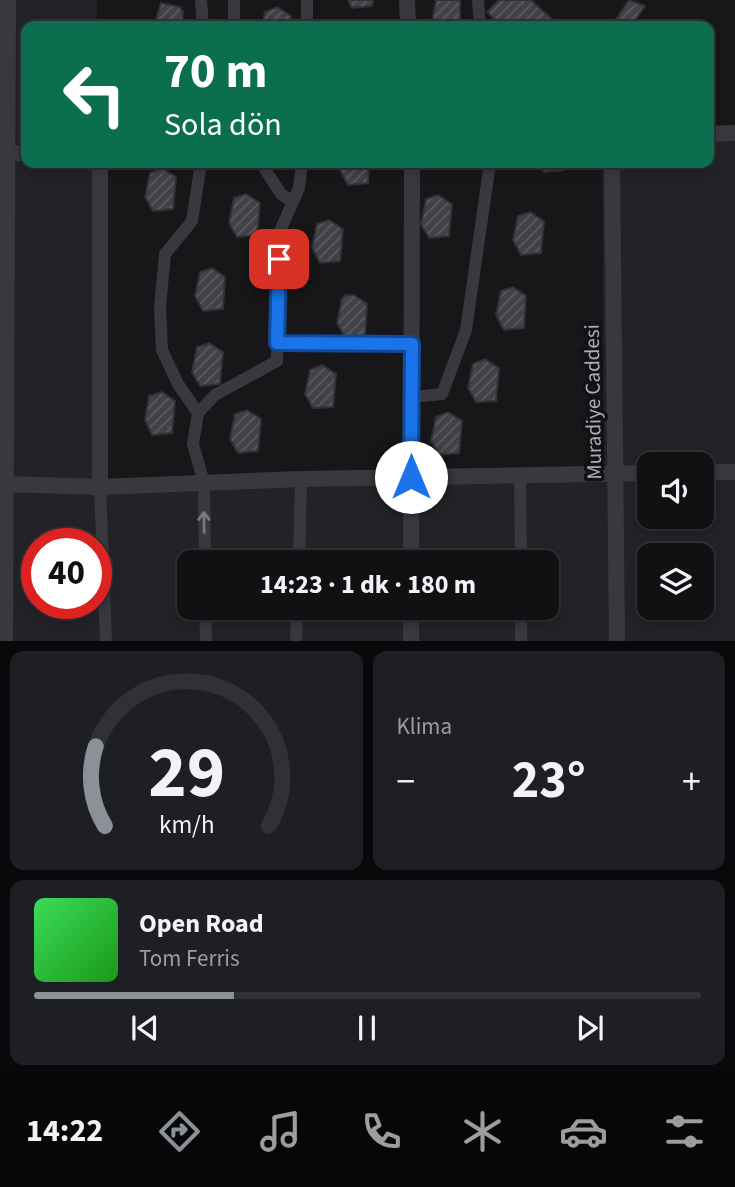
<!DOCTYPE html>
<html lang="tr">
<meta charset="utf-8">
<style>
:root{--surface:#111114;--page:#1e1f22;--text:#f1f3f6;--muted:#9c9da0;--line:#303134;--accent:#8c9099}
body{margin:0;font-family:"Source Sans 3",sans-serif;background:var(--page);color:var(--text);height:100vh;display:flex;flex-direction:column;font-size:26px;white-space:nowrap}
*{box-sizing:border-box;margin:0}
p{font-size:23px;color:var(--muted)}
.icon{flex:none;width:38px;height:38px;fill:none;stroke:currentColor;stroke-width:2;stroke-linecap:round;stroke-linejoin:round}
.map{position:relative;height:641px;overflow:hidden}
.panel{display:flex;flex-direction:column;gap:10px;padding:10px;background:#09090b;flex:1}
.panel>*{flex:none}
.hud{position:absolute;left:21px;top:21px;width:693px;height:147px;border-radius:14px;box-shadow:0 4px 10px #0003,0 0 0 2px var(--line);background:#0b6e4f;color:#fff;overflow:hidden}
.buttons{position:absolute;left:637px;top:452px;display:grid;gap:14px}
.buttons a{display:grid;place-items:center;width:77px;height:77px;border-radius:14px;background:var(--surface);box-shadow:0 4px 10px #0003,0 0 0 2px var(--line);font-size:35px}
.speed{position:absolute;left:21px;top:528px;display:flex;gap:14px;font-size:35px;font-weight:700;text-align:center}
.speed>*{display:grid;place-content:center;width:91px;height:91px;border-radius:50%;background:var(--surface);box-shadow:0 4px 10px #0003,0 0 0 2px var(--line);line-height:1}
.speed .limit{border:10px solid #d22;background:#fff;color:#111}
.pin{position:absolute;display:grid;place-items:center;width:60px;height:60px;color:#fff;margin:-30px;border-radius:14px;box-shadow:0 4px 10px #0006}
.me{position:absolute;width:77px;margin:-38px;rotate:0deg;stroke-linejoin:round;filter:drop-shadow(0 0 5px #0008)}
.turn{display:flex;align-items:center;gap:24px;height:147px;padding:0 28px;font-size:32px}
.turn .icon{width:91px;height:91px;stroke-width:2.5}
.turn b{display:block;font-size:49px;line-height:60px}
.big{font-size:52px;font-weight:700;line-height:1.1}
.panel .card{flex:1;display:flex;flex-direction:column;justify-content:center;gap:10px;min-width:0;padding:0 24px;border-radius:14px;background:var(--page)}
.panel .dial{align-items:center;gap:0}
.dial svg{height:182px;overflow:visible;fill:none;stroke:var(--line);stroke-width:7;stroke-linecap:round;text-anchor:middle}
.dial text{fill:var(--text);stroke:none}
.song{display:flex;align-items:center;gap:21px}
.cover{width:84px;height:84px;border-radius:10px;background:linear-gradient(135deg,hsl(130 70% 55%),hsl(120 70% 35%))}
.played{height:7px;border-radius:4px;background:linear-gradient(90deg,var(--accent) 30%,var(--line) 30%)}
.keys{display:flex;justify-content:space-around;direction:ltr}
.heat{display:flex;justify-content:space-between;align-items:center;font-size:38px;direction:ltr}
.panel .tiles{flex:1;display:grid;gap:10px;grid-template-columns:1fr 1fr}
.card:last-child{grid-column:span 2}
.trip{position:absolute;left:177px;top:550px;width:382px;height:70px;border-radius:14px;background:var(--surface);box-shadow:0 4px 10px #0003,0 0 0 2px var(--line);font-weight:700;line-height:70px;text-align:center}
.menu{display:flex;height:112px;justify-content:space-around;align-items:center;background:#070708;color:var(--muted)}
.menu .icon{width:49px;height:49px}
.menu .active{color:var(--accent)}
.menu b{font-size:32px;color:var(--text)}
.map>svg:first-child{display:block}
.built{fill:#232327;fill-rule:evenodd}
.building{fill:url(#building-hatch);stroke:#313136;stroke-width:2}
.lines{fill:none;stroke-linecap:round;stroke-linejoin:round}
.minor{stroke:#38393f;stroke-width:12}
.tertiary{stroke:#38393f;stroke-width:16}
.oneway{stroke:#767983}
.route-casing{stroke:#114b97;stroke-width:18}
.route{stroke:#1a73e8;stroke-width:12}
.labels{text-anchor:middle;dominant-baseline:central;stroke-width:7;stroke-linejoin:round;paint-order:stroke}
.street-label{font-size:21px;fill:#a8aebb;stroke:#121215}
</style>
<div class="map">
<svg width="735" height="641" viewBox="0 0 735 641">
<defs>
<pattern id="building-hatch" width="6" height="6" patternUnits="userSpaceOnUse" patternTransform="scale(1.75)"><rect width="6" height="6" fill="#414247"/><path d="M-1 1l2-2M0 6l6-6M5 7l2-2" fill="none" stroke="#5a5b60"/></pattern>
</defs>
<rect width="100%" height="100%" fill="#17171a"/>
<path class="built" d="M0,0H97V26H26V163H98L100,486L604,474L602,163H709V139L735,142V641H0ZM649,464H702V516H649ZM37,544H96V604H37ZM649,555H702V607H649ZM189,562H546V607H189Z"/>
<path class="building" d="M348,0H373L372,6L352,8Z
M436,0H460V26H434L432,22Z
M499,0H531L559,26H502L487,12Z
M629,0L645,6L631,26H612Z
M161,3L180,7L183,12L182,26H154Z
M277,7L291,16L290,26H262L265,12Z
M341,163H369L368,183L348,185L340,170Z
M539,163H564V170L544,172Z
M162,168L176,177L173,209L153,211L145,197L150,173Z
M246,194L260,203L257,235L237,237L229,223L234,198Z
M438,195L452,204L449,236L429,238L421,224L426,199Z
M530,212L544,221L541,253L521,255L513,240L518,216Z
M329,220L343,229L340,261L320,263L312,248L317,224Z
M212,268L225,277L223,309L203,311L195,296L200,272Z
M513,287L526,296L524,328L504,330L496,315L501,291Z
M346,295H354L367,304L365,336L345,337L337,323L342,299Z
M209,343L223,352L220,384L200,386L192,372L197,347Z
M485,359L499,368L496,401L476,402L468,388L473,364Z
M322,365L336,374L333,407L313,408L305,394L310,370Z
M162,392L175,401L172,433L152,435L145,420L149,396Z
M247,410L261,419L258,451L238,453L230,439L235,414Z
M448,412L462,421L459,453L439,455L431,441L436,417Z"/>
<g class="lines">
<path class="minor" d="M201,0L203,26
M307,0V26
M478,0L480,26
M234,26V0
M261,163L281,194L293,202
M277,343L412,344
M412,397L442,394L466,330L490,163
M198,413L178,384L162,350L160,307L165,254L192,221L201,163
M520,475L521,562
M100,487L106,641
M205,562L204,483L193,444L198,413L215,395L277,361L280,231L299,188L302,163
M299,562L301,479
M205,607L206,641
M521,607V641
M296,641L297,607"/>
<path class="tertiary" d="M407,0L408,26
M709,134L735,133
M8,153H26
M100,163V487
M612,163L617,641
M702,472H735
M6,484L100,487L301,479L649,473
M411,562L412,163
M5,641L8,0
M411,641V607"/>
</g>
<defs><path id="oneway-shaft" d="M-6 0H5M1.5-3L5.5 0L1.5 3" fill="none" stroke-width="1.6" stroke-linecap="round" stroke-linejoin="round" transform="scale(1.75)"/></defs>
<use class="oneway" href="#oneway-shaft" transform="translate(204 522) rotate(-91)"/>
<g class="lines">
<g class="route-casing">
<path id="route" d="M279,259L277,343L412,344L411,477"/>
</g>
<use href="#route" class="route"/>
</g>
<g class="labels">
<g class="street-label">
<text transform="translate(593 402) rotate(-91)">Muradiye Caddesi</text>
</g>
</g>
</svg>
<div class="buttons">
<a><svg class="icon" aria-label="sound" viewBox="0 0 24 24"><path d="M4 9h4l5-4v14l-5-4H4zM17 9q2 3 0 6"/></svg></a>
<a><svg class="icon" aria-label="layers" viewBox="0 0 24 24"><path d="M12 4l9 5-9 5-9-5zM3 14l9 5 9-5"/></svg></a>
</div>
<div class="speed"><div class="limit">40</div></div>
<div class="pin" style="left:279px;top:259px;background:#d93025"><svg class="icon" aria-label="arrive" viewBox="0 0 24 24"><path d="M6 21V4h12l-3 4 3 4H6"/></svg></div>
<svg class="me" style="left:411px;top:477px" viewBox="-20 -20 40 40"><circle r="19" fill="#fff"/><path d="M0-13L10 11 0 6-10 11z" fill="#1a73e8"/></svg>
<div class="trip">14:23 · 1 dk · 180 m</div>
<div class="hud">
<div class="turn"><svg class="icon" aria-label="left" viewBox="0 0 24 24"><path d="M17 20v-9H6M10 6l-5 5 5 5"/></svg><div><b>70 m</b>Sola dön</div></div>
</div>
</div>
<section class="panel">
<div class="tiles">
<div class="card dial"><svg viewBox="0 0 100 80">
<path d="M14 69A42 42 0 1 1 86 69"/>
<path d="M14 69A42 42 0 0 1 10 34" stroke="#8c9099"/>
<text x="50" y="56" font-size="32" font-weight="700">29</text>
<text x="50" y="72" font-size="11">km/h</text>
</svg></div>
<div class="card"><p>Klima</p>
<div class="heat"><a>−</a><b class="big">23°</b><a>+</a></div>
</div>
<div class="card">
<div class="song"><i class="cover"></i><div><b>Open Road</b><p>Tom Ferris</p></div></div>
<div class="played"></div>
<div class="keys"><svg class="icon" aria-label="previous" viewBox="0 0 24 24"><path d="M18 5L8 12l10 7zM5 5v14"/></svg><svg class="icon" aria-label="pause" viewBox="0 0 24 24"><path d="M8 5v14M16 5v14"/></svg><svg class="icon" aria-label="next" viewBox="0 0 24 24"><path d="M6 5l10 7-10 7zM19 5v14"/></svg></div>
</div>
</div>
</section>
<nav class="menu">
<b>14:22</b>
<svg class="icon active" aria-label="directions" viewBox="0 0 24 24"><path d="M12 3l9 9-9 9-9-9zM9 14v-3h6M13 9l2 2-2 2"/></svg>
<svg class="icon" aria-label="music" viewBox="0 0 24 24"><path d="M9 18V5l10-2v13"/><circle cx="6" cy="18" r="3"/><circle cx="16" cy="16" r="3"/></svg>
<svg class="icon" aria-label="phone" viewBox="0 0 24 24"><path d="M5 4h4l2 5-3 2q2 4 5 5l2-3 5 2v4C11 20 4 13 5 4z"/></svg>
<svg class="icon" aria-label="climate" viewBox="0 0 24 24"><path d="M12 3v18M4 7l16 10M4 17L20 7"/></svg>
<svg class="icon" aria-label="car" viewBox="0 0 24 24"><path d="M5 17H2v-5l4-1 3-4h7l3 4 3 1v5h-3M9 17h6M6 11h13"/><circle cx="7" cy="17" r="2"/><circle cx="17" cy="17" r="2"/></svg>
<svg class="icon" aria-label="filters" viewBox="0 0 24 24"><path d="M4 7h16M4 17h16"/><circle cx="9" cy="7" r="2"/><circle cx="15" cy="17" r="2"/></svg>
</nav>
